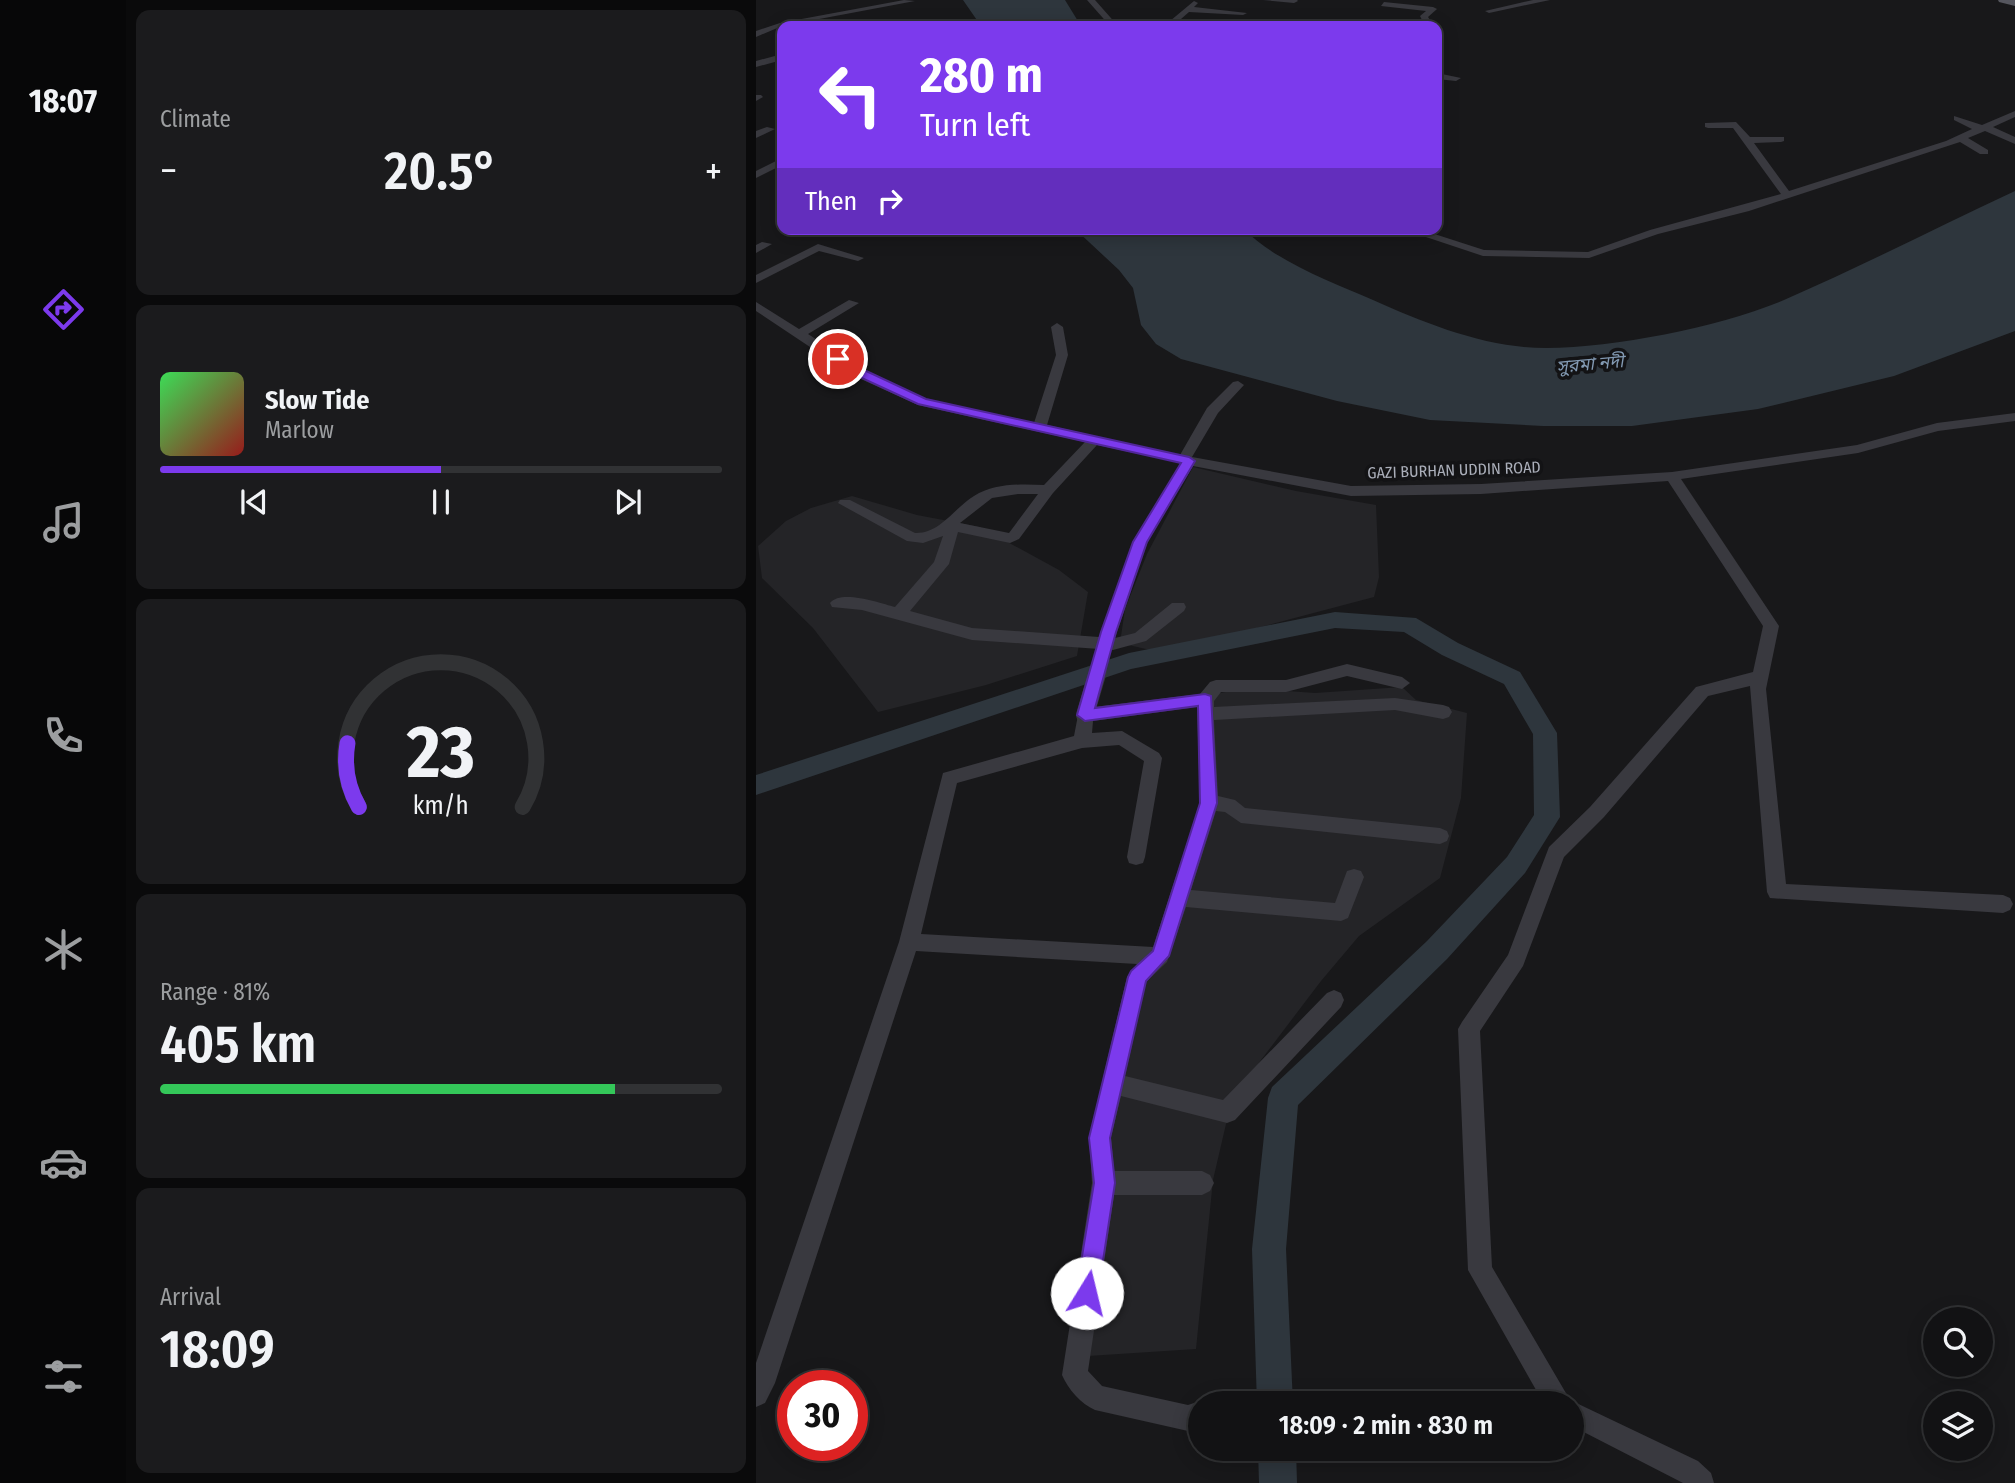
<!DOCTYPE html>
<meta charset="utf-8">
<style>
:root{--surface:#121214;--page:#1b1b1d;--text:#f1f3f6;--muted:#9c9ea0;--line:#313234;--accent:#7c3aed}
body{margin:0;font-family:"Fira Sans Condensed","Noto Sans Bengali",sans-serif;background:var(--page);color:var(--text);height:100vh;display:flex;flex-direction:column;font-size:26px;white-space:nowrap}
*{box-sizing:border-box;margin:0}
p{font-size:23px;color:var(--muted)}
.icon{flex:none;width:38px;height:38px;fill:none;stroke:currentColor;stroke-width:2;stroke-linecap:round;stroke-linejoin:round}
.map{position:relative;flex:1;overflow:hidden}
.sheet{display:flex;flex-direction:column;gap:10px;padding:10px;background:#0a0a0b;width:630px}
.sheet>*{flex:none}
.guide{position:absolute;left:21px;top:21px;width:665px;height:214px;border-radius:14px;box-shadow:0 4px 18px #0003,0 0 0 2px var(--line);background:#7c3aed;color:#fff;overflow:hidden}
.controls{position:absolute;left:1167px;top:1307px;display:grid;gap:14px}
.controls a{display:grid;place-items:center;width:70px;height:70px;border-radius:50%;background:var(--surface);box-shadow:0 4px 18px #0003,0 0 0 2px var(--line);font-size:35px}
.speed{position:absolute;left:21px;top:1370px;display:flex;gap:14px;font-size:35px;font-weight:700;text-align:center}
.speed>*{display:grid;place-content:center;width:91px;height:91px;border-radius:50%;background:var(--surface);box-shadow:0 4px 18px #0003,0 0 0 2px var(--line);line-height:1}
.speed .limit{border:10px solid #d22;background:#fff;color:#111}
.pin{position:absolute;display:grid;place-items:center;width:60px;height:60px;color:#fff;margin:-30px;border:4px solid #fff;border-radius:50%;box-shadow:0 2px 7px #0007}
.me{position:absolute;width:77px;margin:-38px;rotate:9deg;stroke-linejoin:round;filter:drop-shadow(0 0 5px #0008)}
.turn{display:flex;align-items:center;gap:24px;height:147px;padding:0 28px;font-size:32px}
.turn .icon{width:91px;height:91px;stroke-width:2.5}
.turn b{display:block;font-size:49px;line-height:60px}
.then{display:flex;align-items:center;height:66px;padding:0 28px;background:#0003;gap:14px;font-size:26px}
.big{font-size:52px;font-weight:600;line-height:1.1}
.sheet .tile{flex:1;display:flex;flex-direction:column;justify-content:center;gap:10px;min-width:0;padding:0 24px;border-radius:14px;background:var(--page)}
.sheet .dial{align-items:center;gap:0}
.dial svg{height:182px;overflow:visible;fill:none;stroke:var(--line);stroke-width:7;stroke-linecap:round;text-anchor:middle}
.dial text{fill:var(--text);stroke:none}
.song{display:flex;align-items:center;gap:21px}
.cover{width:84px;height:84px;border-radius:10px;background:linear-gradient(135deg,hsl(130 70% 55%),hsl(0 70% 35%))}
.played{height:7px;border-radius:4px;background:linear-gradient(90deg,var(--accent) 50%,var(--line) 50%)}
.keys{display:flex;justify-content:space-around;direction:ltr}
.heat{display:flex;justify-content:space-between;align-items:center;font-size:38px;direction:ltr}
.charge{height:10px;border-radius:5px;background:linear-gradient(90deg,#34c759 81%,var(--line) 0)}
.trip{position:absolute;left:432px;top:1391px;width:396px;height:70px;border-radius:35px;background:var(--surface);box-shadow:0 4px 18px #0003,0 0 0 2px var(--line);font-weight:600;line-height:70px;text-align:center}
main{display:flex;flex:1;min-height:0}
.tab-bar{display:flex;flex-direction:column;width:126px;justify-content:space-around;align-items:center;background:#070708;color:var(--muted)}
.tab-bar .icon{width:49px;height:49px}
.tab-bar .active{color:var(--accent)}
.tab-bar b{font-size:32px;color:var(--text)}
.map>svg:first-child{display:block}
.built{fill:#242427}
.water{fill:#2e363d}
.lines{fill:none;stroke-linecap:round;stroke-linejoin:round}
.river{fill:#2e363d;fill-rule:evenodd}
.minor{fill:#39393f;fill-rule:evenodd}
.major{fill:#55565e;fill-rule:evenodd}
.minor-bridge-far1{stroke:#39393f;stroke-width:15}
.minor-bridge{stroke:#39393f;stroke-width:18}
.route{fill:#7c3aed;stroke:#51269a;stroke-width:2}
.labels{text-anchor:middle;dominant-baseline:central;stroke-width:7;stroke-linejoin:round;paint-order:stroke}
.far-street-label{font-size:16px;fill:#aaaeb9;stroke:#131315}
.far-water-label{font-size:18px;font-style:italic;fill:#839ab3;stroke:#131315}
</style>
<main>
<nav class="tab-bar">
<b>18:07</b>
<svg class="icon active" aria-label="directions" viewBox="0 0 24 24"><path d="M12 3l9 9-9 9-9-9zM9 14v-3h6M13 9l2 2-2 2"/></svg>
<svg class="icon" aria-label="music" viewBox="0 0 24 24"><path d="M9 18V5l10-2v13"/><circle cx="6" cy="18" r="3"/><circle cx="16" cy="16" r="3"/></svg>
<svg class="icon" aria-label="phone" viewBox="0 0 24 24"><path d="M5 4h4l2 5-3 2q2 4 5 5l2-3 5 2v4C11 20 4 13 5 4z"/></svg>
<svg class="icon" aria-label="climate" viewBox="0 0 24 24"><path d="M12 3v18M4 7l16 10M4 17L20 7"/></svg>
<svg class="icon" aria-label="car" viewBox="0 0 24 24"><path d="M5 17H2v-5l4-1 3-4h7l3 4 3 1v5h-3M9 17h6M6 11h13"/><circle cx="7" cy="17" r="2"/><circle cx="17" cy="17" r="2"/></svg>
<svg class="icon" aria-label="filters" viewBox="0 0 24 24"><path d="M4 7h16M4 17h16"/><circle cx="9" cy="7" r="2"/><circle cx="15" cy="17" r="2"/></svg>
</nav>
<section class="sheet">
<div class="tile"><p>Climate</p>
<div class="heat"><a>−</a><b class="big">20.5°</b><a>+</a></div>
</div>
<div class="tile">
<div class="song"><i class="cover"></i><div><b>Slow Tide</b><p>Marlow</p></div></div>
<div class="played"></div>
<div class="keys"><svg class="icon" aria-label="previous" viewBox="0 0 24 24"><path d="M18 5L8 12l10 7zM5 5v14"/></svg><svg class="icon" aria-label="pause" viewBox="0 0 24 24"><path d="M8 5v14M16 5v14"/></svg><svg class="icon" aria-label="next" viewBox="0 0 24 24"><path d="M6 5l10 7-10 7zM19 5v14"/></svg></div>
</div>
<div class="tile dial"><svg viewBox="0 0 100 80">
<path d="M14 69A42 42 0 1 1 86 69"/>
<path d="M14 69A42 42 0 0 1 9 41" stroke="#7c3aed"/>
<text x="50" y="56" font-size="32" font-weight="700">23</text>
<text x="50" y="72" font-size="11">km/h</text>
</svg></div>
<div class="tile"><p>Range · 81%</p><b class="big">405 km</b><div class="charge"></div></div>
<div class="tile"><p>Arrival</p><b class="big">18:09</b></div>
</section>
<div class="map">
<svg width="1259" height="1483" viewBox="0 0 1259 1483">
<rect width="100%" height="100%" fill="#18181a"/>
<path class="built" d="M437,467L540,491L620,505L623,577L618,597L407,653L364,643L369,609L391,554Z
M96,496L161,515L224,527L303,570L332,592L321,656L230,685L122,712L57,628L6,578L2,546L30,521L55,508Z
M646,687L660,700L711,713L705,798L684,878L603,936L565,981L505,1060L470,1124L457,1180L440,1349L332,1356L350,1141L391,978L448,804L447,696L492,688L559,693Z"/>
<path class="water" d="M207,0H309L325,26H225Z
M1259,191V331L1138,376L1002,409L876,426H787L674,420L581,401L425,359L400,344L385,325L377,288L363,270L319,229H488C519,261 575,282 617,300C671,324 730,348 790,348C861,347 963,327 1028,300C1106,266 1182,227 1259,191Z"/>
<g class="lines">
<path class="river" d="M579,612L660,618L702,643L764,672L801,733L804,817L769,873L691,959L542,1105L530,1249L537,1404H501L496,1249L512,1098L516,1087L671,941L751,857L778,815L777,734L748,684L686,655L648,632L579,628L375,669L0,795V775L373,653Z
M502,1449H540L541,1483H503Z"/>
<path class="minor" d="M148,0L159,1L26,26L0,37V31L24,23Z
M331,0H339L362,26H354Z
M507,0H541L542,1L538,3Z
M777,0H794L733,13L729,11Z
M438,1L442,3L438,7L491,13L487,15L433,12L417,26H408Z
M628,2L677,7L681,9L672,17L674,20L669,26H661L666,20L664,16L670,11L625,6Z
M26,54V60L0,67V61Z
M681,73L705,78L700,81L681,79Z
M0,95H5L7,97L0,101Z
M1259,111V117L1237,127L1259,137V144L1229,131L1212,138L1232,150V154H1224L1204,142L993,211L902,234L833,258L727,256L646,229H663L728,250L832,252L894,230L1025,194L977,128H952L949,127V123L980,122L994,137H1028V141L1025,142L998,143L1033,191L1190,141L1216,129L1198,120V116L1226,125Z
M11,127L19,129L0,138V131Z
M26,158V165L0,178V171Z
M6,242L16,244L0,253V245Z
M62,244L108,258L102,261L63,251L0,283V275Z
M93,300L103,303L52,334L106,369L171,399L278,423L300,355L295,327L301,323L307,327L312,355L291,425L424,455L451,408L477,382L482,381L488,385L462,413L436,457L595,486L725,484L916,472L1101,445L1181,423L1259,413V421L1182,431L1102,453L925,479L1023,626L1010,689L1030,884L1247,895L1254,898L1257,904L1254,910L1247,913L1014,898L1011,892L994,686L952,696L848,817L808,857L767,966L724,1031L736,1267L814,1400L942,1461L955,1473L958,1483H927L816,1426V1404H788L712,1270L702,1029L706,1022L752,955L793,847L834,807L940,687L997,672L1007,626L912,481L725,494L595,496L437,466L391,542L359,638L379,633L416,603H428L430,607L428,611L390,641L357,650L216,640L106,610L76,607L74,603C85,589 124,603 139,607L178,562L187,536L167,543L151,541L82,503L84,500H94L159,533C184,534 198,508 218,496C239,483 265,484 288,485L329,442L162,405L96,375L0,311V302L43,329ZM341,445L425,463L377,542L343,637L216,628L154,611L193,564L202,532L254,543L263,539L297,493ZM262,494H282L253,533L204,523L236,498Z
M591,664L646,677L654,683L646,689L591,676L530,692H465L458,701V707L639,698L687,705L693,707L696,712L693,717L687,719L639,710L458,720L462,796L479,800L489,808L684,828L691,831L693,836L691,841L684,844L485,823L469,812L460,811L435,890L579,903L591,871L598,869L605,871L608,877L592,918L585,921L430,907L411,962L390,982L369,1076L467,1100L571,993L578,990L585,993L588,1000L585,1007L479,1120L471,1123L365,1096L355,1137L358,1171H446L454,1175L458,1183L454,1191L446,1195H358L332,1371L346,1386L432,1405L444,1401L450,1404H444V1427L432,1431L339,1410C325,1404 312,1389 306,1375L336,1183L333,1137L371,977L381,964L160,951L19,1383L9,1403L0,1407V1363L143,942L187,773L318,736L323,710L329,708L444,694L454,682L460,680H530ZM441,707L444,803L397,947L165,934L201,783L326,748L363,745L388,761L371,857L373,863L380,865L387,863L389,857L406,758L403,753L366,731L336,733L337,721Z
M489,1389L498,1393L501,1404H472L476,1395Z"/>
<path class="major" d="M1242,0H1259V6L1243,2Z"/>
<path class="minor-bridge-far1" d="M341,673L351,638"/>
<path class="minor-bridge" d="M329,715L342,671"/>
</g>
<path class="route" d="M78,356H86L106,369L170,399L433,457L439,461L391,542L360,632L339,708L449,694L455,696L461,803L413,956L390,981L354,1138L359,1183L342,1293L339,1301L331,1304L323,1301L320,1293L338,1183L333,1138L372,977L375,971L397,951L444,803L442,706L329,721L321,715L345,632L377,542L425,463L162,404L97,374L78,361Z"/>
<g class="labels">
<g class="far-street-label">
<text transform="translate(698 470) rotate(-2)">GAZI BURHAN UDDIN ROAD</text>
</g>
<g class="far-water-label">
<text transform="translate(834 364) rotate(-5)">সুরমা নদী</text>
</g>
</g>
</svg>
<div class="controls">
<a><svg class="icon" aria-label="search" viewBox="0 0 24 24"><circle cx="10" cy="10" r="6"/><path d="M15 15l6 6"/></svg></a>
<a><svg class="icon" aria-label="layers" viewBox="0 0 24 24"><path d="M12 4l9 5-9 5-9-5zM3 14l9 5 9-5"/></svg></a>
</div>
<div class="speed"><div class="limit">30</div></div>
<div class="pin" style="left:82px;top:359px;background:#d93025"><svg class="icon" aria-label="arrive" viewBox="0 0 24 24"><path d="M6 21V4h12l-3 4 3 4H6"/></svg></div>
<svg class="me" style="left:331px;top:1293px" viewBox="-20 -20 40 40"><circle r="19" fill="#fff"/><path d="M0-13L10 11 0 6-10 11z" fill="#7c3aed"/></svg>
<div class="trip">18:09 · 2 min · 830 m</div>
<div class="guide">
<div class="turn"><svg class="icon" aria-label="left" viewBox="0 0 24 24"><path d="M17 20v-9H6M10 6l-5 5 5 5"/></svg><div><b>280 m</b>Turn left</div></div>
<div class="then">Then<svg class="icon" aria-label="right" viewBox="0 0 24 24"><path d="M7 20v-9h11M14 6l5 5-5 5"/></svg></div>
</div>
</div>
</main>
